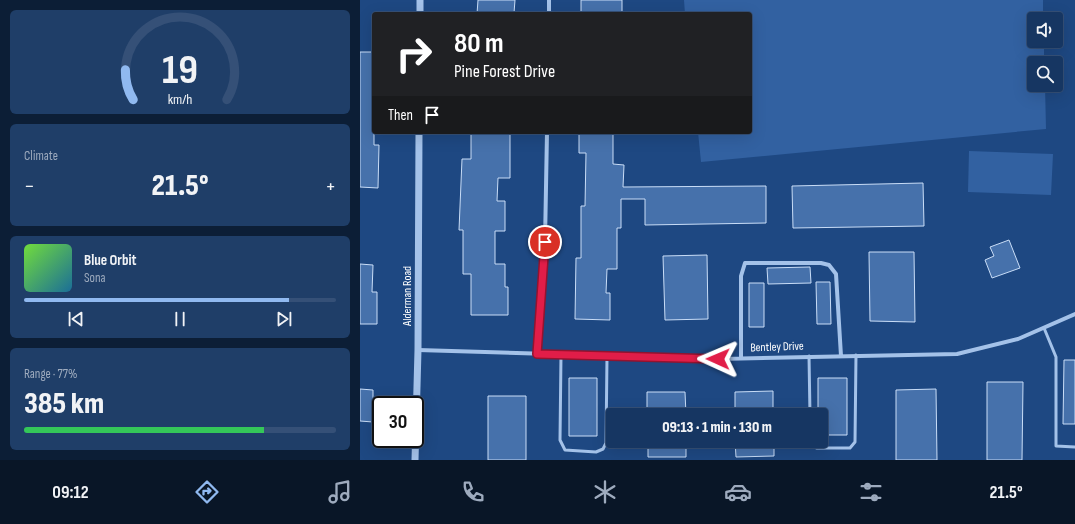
<!DOCTYPE html>
<meta charset="utf-8">
<style>
:root{--surface:#163662;--page:#1f3e68;--text:#f1f3f6;--muted:#9eabbe;--line:#355077;--accent:#90b9f0}
body{margin:0;font-family:"Sofia Sans Condensed",sans-serif;background:var(--page);color:var(--text);height:100vh;display:flex;flex-direction:column;font-size:15px;white-space:nowrap}
*{box-sizing:border-box;margin:0}
p{font-size:13px;color:var(--muted)}
.icon{flex:none;width:22px;height:22px;fill:none;stroke:currentColor;stroke-width:2;stroke-linecap:round;stroke-linejoin:round}
.map{position:relative;flex:1;overflow:hidden}
.sheet{display:flex;flex-direction:column;gap:10px;padding:10px;background:#0c1e36;width:360px}
.sheet>*{flex:none}
.top-card{position:absolute;left:12px;top:12px;width:380px;height:122px;border-radius:4px;box-shadow:0 4px 16px #0002,0 0 0 1px var(--line);background:#202124;color:#fff;overflow:hidden}
.fabs{position:absolute;left:667px;top:12px;display:grid;gap:8px}
.fabs a{display:grid;place-items:center;width:36px;height:36px;border-radius:4px;background:var(--surface);box-shadow:0 4px 16px #0002,0 0 0 1px var(--line);font-size:20px}
.speed{position:absolute;left:12px;top:396px;display:flex;gap:8px;font-size:20px;font-weight:700;text-align:center}
.speed>*{display:grid;place-content:center;width:52px;height:52px;border-radius:50%;background:var(--surface);box-shadow:0 4px 16px #0002,0 0 0 1px var(--line);line-height:1}
.speed .limit{border:2px solid #111;border-radius:6px;background:#fff;color:#111}
.pin{position:absolute;display:grid;place-items:center;width:34px;height:34px;color:#fff;margin:-17px;border:2px solid #fff;border-radius:50%;box-shadow:0 1px 4px #0007}
.me{position:absolute;width:44px;margin:-22px;rotate:271deg;stroke-linejoin:round;filter:drop-shadow(0 0 3px #0008)}
.turn{display:flex;align-items:center;gap:14px;height:84px;padding:0 16px;font-size:18px}
.turn .icon{width:52px;height:52px;stroke-width:2.5}
.turn b{display:block;font-size:28px;line-height:34px}
.then{display:flex;align-items:center;height:38px;padding:0 16px;background:#0003;gap:8px;font-size:15px}
.big{font-size:30px;font-weight:800;line-height:1.1}
.sheet .tile{flex:1;display:flex;flex-direction:column;justify-content:center;gap:6px;min-width:0;padding:0 14px;border-radius:6px;background:var(--page)}
.sheet .dial{align-items:center;gap:0}
.dial svg{height:104px;overflow:visible;fill:none;stroke:var(--line);stroke-width:7;stroke-linecap:round;text-anchor:middle}
.dial text{fill:var(--text);stroke:none}
.song{display:flex;align-items:center;gap:12px}
.cover{width:48px;height:48px;border-radius:6px;background:linear-gradient(135deg,hsl(100 70% 55%),hsl(200 70% 35%))}
.played{height:4px;border-radius:2px;background:linear-gradient(90deg,var(--accent) 85%,var(--line) 85%)}
.keys{display:flex;justify-content:space-around;direction:ltr}
.heat{display:flex;justify-content:space-between;align-items:center;font-size:22px;direction:ltr}
.charge{height:6px;border-radius:3px;background:linear-gradient(90deg,#34c759 77%,var(--line) 0)}
.trip{position:absolute;left:246px;top:408px;width:222px;height:40px;border-radius:4px;background:var(--surface);box-shadow:0 4px 16px #0002,0 0 0 1px var(--line);font-weight:800;line-height:40px;text-align:center}
.tab-bar{display:flex;height:64px;justify-content:space-around;align-items:center;background:#091627;color:var(--muted)}
.tab-bar .icon{width:28px;height:28px}
.tab-bar .on{color:var(--accent)}
.tab-bar b{font-size:18px;color:var(--text)}
main{display:flex;flex:1;min-height:0}
.map>svg:first-child{display:block}
.green{fill:#3261a1}
.building{fill:#4671ab;stroke:#c9ddf7}
.lines{fill:none;stroke-linecap:round;stroke-linejoin:round}
.service{stroke:#a4c2e9;stroke-width:3}
.minor{stroke:#a4c2e9;stroke-width:4}
.tertiary{stroke:#a4c2e9;stroke-width:7}
.route-casing{stroke:#92132f;stroke-width:10}
.route{stroke:#e11d48;stroke-width:7}
.labels{text-anchor:middle;dominant-baseline:central;stroke-width:4;stroke-linejoin:round;paint-order:stroke}
.street-label{font-size:12px;fill:#fff;stroke:#1e4882}
</style>
<main>
<section class="sheet">
<div class="tile dial"><svg viewBox="0 0 100 80">
<path d="M14 69A42 42 0 1 1 86 69"/>
<path d="M14 69A42 42 0 0 1 8 46" stroke="#90b9f0"/>
<text x="50" y="56" font-size="32" font-weight="700">19</text>
<text x="50" y="72" font-size="11">km/h</text>
</svg></div>
<div class="tile"><p>Climate</p>
<div class="heat"><a>−</a><b class="big">21.5°</b><a>+</a></div>
</div>
<div class="tile">
<div class="song"><i class="cover"></i><div><b>Blue Orbit</b><p>Sona</p></div></div>
<div class="played"></div>
<div class="keys"><svg class="icon" aria-label="previous" viewBox="0 0 24 24"><path d="M18 5L8 12l10 7zM5 5v14"/></svg><svg class="icon" aria-label="pause" viewBox="0 0 24 24"><path d="M8 5v14M16 5v14"/></svg><svg class="icon" aria-label="next" viewBox="0 0 24 24"><path d="M6 5l10 7-10 7zM19 5v14"/></svg></div>
</div>
<div class="tile"><p>Range · 77%</p><b class="big">385 km</b><div class="charge"></div></div>
</section>
<div class="map">
<svg width="715" height="460" viewBox="0 0 715 460">
<rect width="100%" height="100%" fill="#1e4882"/>
<path class="green" d="M324,0H683V19H674V41H684V63H674V85H685L686,129L341,162L338,132H390V14H325Z
M609,151L693,154L691,195L608,192Z"/>
<path class="building" d="M118,0H155L154,13L117,14Z
M221,0H262V14H221Z
M0,52H14V145H19L18,188L0,187Z
M111,132H150V178H138L137,201H145V231H135V264H145V287H148V315H111V274H103V230H99L102,159H111Z
M219,132H253V164L264,165L263,187L406,186V223L285,225V199H261V228H257V269H247L246,293H250V320L215,319L216,258H221V206H225L226,153H219Z
M563,183L564,226L433,228L432,186Z
M649,240L660,268L632,278L625,260L634,256L630,247Z
M509,252H554L555,322L510,321Z
M347,255L348,319L305,320L303,256Z
M0,264L13,265L12,292H17V324H0Z
M450,267L451,283L408,284L407,268Z
M456,282H470L471,324H457Z
M389,283H404V327H389Z
M704,360H715V424H703Z
M209,378H237V436H209Z
M458,378H487V435H461V415H458Z
M627,382H663L662,460H627Z
M0,389L13,390V422L0,421Z
M576,389L577,460H536V390Z
M413,391V415H375V392Z
M287,392H325L326,415H287Z
M128,396H166V460H128Z
M288,441H326V457H288Z
M375,441H414V456L376,457Z"/>
<g class="lines">
<path class="service" d="M684,328L696,357V446L715,447
M201,355L200,440L205,450L236,452L243,449L246,443L247,357
M449,356L450,415
M450,441L451,446L457,448H490L495,442L496,355"/>
<path class="minor" d="M189,14V0
M58,350L358,359L597,354L658,339L715,314
M177,355L185,242L187,132
M381,358V276L385,263H461L469,265L476,274L481,356"/>
<path class="tertiary" d="M60,14V0
M55,460L58,350L59,132"/>
</g>
<g class="lines">
<g class="route-casing">
<path id="route" d="M185,242L177,354L358,359"/>
</g>
<use href="#route" class="route"/>
</g>
<g class="labels">
<g class="street-label">
<text transform="translate(47 296) rotate(-90)">Alderman Road</text>
<text transform="translate(417 347) rotate(-2)">Bentley Drive</text>
</g>
</g>
</svg>
<div class="fabs">
<a><svg class="icon" aria-label="sound" viewBox="0 0 24 24"><path d="M4 9h4l5-4v14l-5-4H4zM17 9q2 3 0 6"/></svg></a>
<a><svg class="icon" aria-label="search" viewBox="0 0 24 24"><circle cx="10" cy="10" r="6"/><path d="M15 15l6 6"/></svg></a>
</div>
<div class="speed"><div class="limit">30</div></div>
<div class="pin" style="left:185px;top:242px;background:#d93025"><svg class="icon" aria-label="arrive" viewBox="0 0 24 24"><path d="M6 21V4h12l-3 4 3 4H6"/></svg></div>
<svg class="me" style="left:358px;top:359px" viewBox="-20 -20 40 40"><path d="M0-17L14 15 0 8-14 15z" fill="#e11d48" stroke="#fff" stroke-width="4"/></svg>
<div class="trip">09:13 · 1 min · 130 m</div>
<div class="top-card">
<div class="turn"><svg class="icon" aria-label="right" viewBox="0 0 24 24"><path d="M7 20v-9h11M14 6l5 5-5 5"/></svg><div><b>80 m</b>Pine Forest Drive</div></div>
<div class="then">Then<svg class="icon" aria-label="arrive" viewBox="0 0 24 24"><path d="M6 21V4h12l-3 4 3 4H6"/></svg></div>
</div>
</div>
</main>
<nav class="tab-bar">
<b>09:12</b>
<svg class="icon on" aria-label="directions" viewBox="0 0 24 24"><path d="M12 3l9 9-9 9-9-9zM9 14v-3h6M13 9l2 2-2 2"/></svg>
<svg class="icon" aria-label="music" viewBox="0 0 24 24"><path d="M9 18V5l10-2v13"/><circle cx="6" cy="18" r="3"/><circle cx="16" cy="16" r="3"/></svg>
<svg class="icon" aria-label="phone" viewBox="0 0 24 24"><path d="M5 4h4l2 5-3 2q2 4 5 5l2-3 5 2v4C11 20 4 13 5 4z"/></svg>
<svg class="icon" aria-label="climate" viewBox="0 0 24 24"><path d="M12 3v18M4 7l16 10M4 17L20 7"/></svg>
<svg class="icon" aria-label="car" viewBox="0 0 24 24"><path d="M5 17H2v-5l4-1 3-4h7l3 4 3 1v5h-3M9 17h6M6 11h13"/><circle cx="7" cy="17" r="2"/><circle cx="17" cy="17" r="2"/></svg>
<svg class="icon" aria-label="filters" viewBox="0 0 24 24"><path d="M4 7h16M4 17h16"/><circle cx="9" cy="7" r="2"/><circle cx="15" cy="17" r="2"/></svg>
<b>21.5°</b>
</nav>
